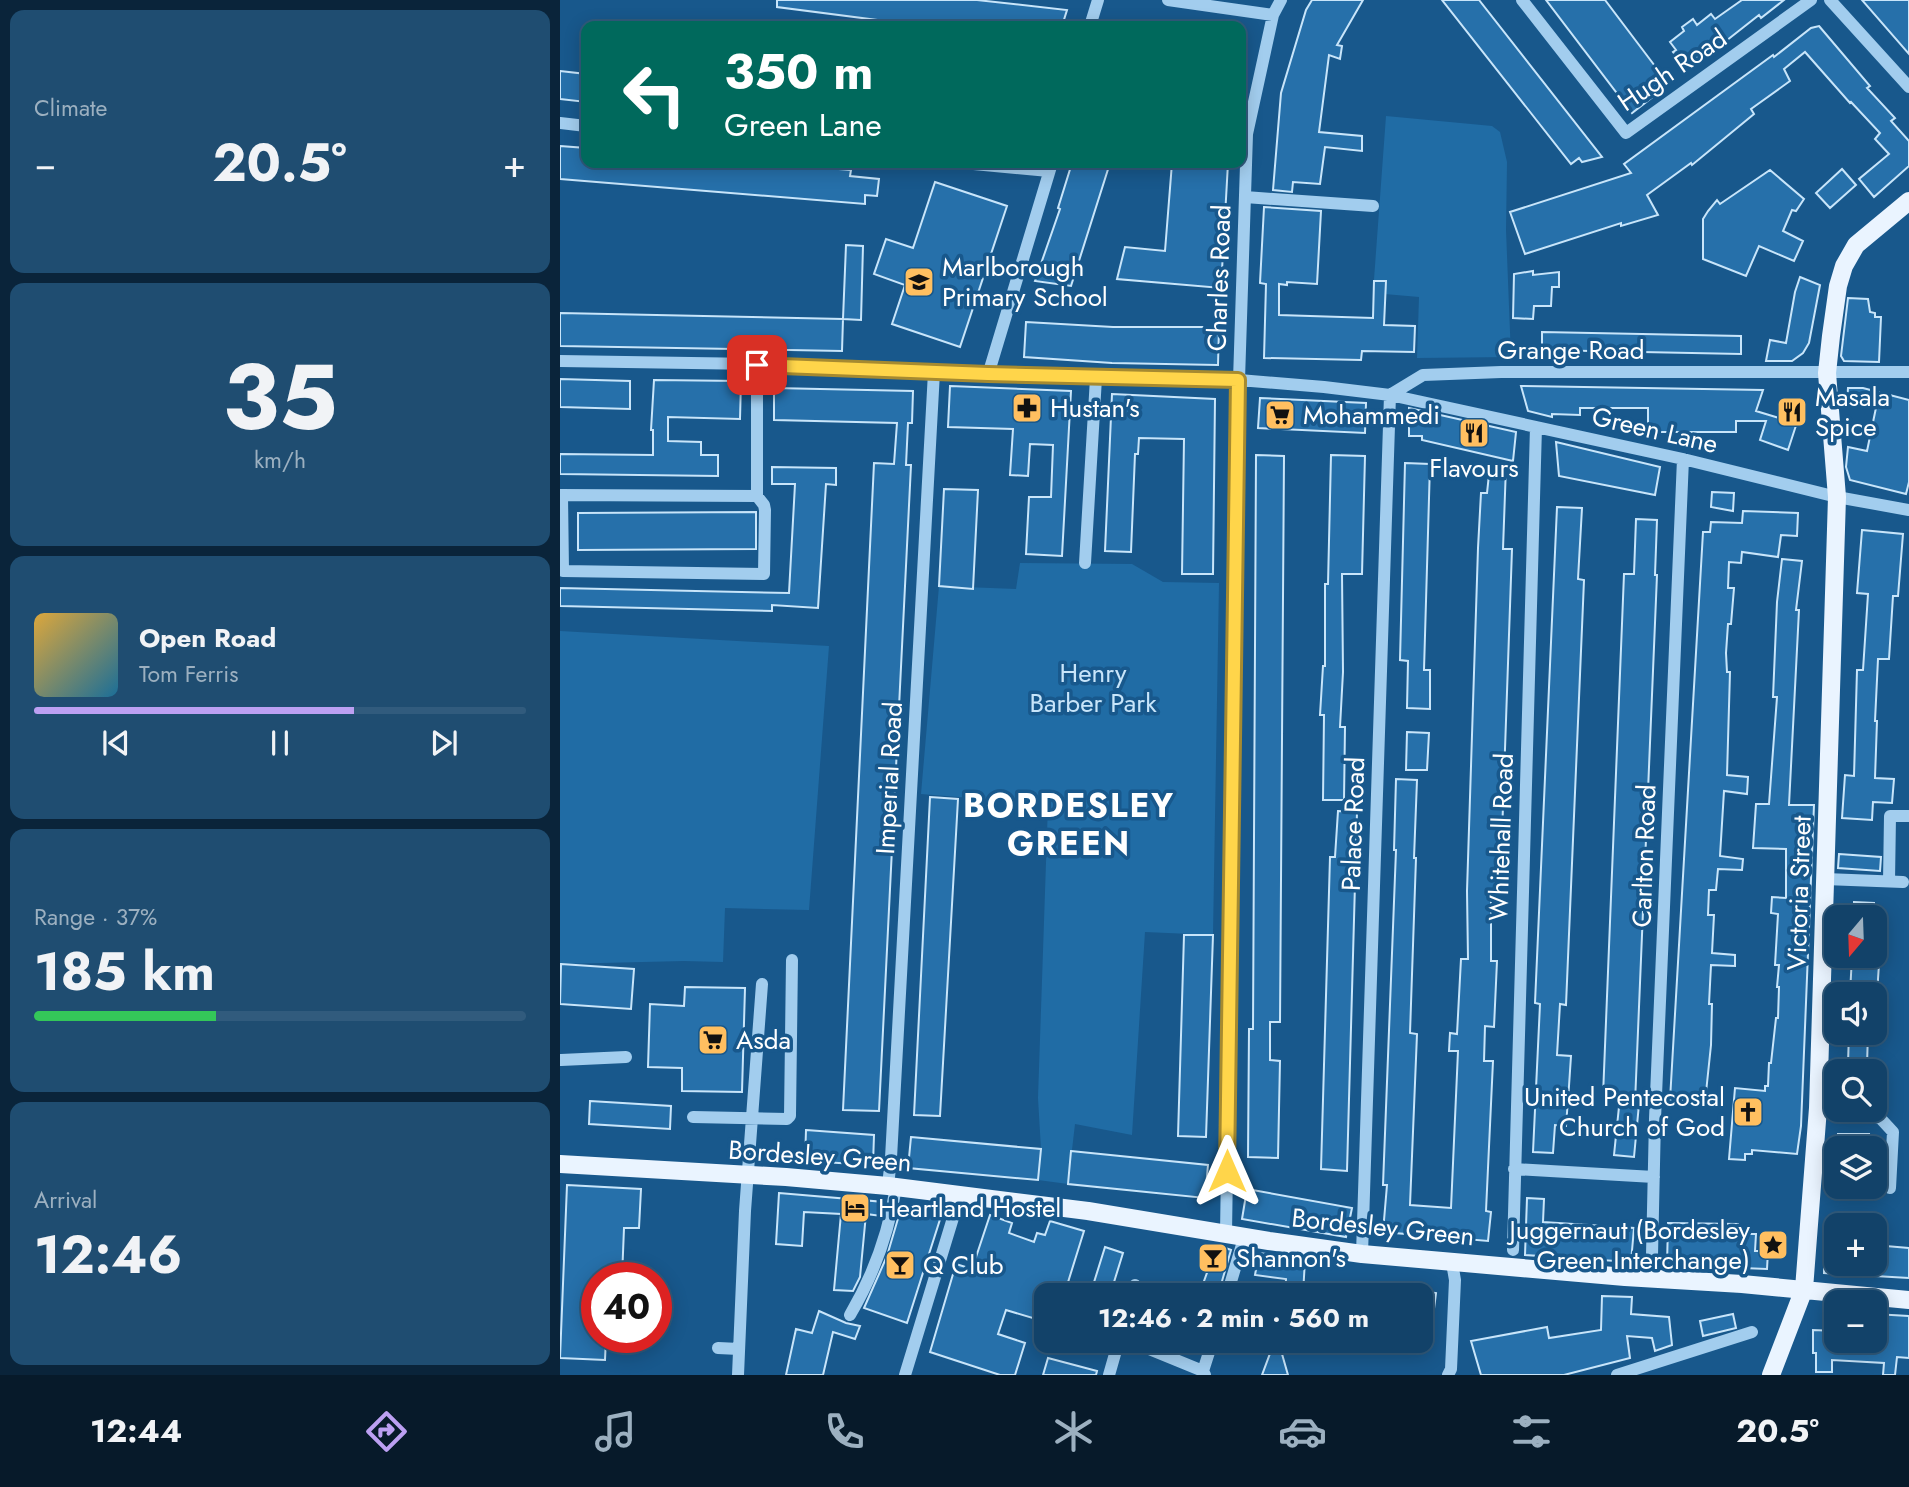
<!DOCTYPE html>
<meta charset="utf-8">
<style>
:root{--surface:#124269;--page:#1f4d71;--text:#f1f3f6;--muted:#9cb0c0;--line:#315b7d;--accent:#bca0f2}
body{margin:0;font-family:Jost,sans-serif;background:var(--page);color:var(--text);height:100vh;display:flex;flex-direction:column;font-size:26px;white-space:nowrap}
*{box-sizing:border-box;margin:0}
p{font-size:23px;color:var(--muted)}
.icon{flex:none;width:38px;height:38px;fill:none;stroke:currentColor;stroke-width:2;stroke-linecap:round;stroke-linejoin:round}
.map{position:relative;flex:1;overflow:hidden}
.drawer{display:flex;flex-direction:column;gap:10px;padding:10px;background:#0a243a;width:560px}
.drawer>*{flex:none}
.hud{position:absolute;left:21px;top:21px;width:665px;height:147px;border-radius:14px;box-shadow:0 4px 18px #0003,0 0 0 2px var(--line);background:#00695c;color:#fff;overflow:hidden}
.needle{width:46px;rotate:199deg}
.controls{position:absolute;left:1264px;top:905px;display:grid;gap:14px}
.controls a{display:grid;place-items:center;width:63px;height:63px;border-radius:14px;background:var(--surface);box-shadow:0 4px 18px #0003,0 0 0 2px var(--line);font-size:35px}
.speed{position:absolute;left:21px;top:1262px;display:flex;gap:14px;font-size:35px;font-weight:700;text-align:center}
.speed>*{display:grid;place-content:center;width:91px;height:91px;border-radius:50%;background:var(--surface);box-shadow:0 4px 18px #0003,0 0 0 2px var(--line);line-height:1}
.speed .limit{border:10px solid #d22;background:#fff;color:#111}
.pin{position:absolute;display:grid;place-items:center;width:60px;height:60px;color:#fff;margin:-30px;border-radius:14px;box-shadow:0 4px 10px #0006}
.me{position:absolute;width:77px;margin:-38px;rotate:0deg;stroke-linejoin:round;filter:drop-shadow(0 0 5px #0008)}
.turn{display:flex;align-items:center;gap:24px;height:147px;padding:0 28px;font-size:32px}
.turn .icon{width:91px;height:91px;stroke-width:2.5}
.turn b{display:block;font-size:49px;line-height:60px}
.big{font-size:52px;font-weight:700;line-height:1.1}
.drawer .widget{flex:1;display:flex;flex-direction:column;justify-content:center;gap:10px;min-width:0;padding:0 24px;border-radius:14px;background:var(--page)}
.drawer .dial{align-items:center;gap:0}
.dial b{font-size:91px;line-height:1}
.song{display:flex;align-items:center;gap:21px}
.cover{width:84px;height:84px;border-radius:10px;background:linear-gradient(135deg,hsl(40 70% 55%),hsl(200 70% 35%))}
.played{height:7px;border-radius:4px;background:linear-gradient(90deg,var(--accent) 65%,var(--line) 65%)}
.keys{display:flex;justify-content:space-around;direction:ltr}
.heat{display:flex;justify-content:space-between;align-items:center;font-size:38px;direction:ltr}
.charge{height:10px;border-radius:5px;background:linear-gradient(90deg,#34c759 37%,var(--line) 0)}
.trip{position:absolute;left:474px;top:1283px;width:399px;height:70px;border-radius:14px;background:var(--surface);box-shadow:0 4px 18px #0003,0 0 0 2px var(--line);font-weight:700;line-height:70px;text-align:center}
.tabs{display:flex;height:112px;justify-content:space-around;align-items:center;background:#071a2a;color:var(--muted)}
.tabs .icon{width:49px;height:49px}
.tabs .active{color:var(--accent)}
.tabs b{font-size:32px;color:var(--text)}
main{display:flex;flex:1;min-height:0}
.map>svg:first-child{display:block}
.green{fill:#206ca5}
.building{fill:#2670aa;stroke:#c8e5fa;stroke-width:2}
.lines{fill:none;stroke-linecap:round;stroke-linejoin:round}
.minor{stroke:#a2cdee;stroke-width:12}
.major{stroke:#eaf4ff;stroke-width:18}
.route-casing{stroke:#a68a30;stroke-width:18}
.route{stroke:#ffd54a;stroke-width:12}
.labels{text-anchor:middle;dominant-baseline:central;stroke-width:7;stroke-linejoin:round;paint-order:stroke}
.street-label{font-size:26px;fill:#fff;stroke:#18588c}
.poi-label{font-size:26px;fill:#fff;stroke:#18588c;text-anchor:start}
.park-label{font-size:26px;fill:#c8e5fa;stroke:#18588c}
.district-label{font-size:33px;font-weight:bold;letter-spacing:2px;fill:#fff;stroke:#18588c}
</style>
<main>
<section class="drawer">
<div class="widget"><p>Climate</p>
<div class="heat"><a>−</a><b class="big">20.5°</b><a>+</a></div>
</div>
<div class="widget dial"><b>35</b><p>km/h</p></div>
<div class="widget">
<div class="song"><i class="cover"></i><div><b>Open Road</b><p>Tom Ferris</p></div></div>
<div class="played"></div>
<div class="keys"><svg class="icon" aria-label="previous" viewBox="0 0 24 24"><path d="M18 5L8 12l10 7zM5 5v14"/></svg><svg class="icon" aria-label="pause" viewBox="0 0 24 24"><path d="M8 5v14M16 5v14"/></svg><svg class="icon" aria-label="next" viewBox="0 0 24 24"><path d="M6 5l10 7-10 7zM19 5v14"/></svg></div>
</div>
<div class="widget"><p>Range · 37%</p><b class="big">185 km</b><div class="charge"></div></div>
<div class="widget"><p>Arrival</p><b class="big">12:46</b></div>
</section>
<div class="map">
<svg width="1349" height="1375" viewBox="0 0 1349 1375">
<rect width="100%" height="100%" fill="#18588c"/>
<path class="green" d="M826,116L932,126L940,132L947,162L946,230L951,357L857,358L859,297L813,293Z
M460,563L572,564L603,582L659,583L653,935L585,932L572,1135L515,1124L508,1184L478,1180L481,1149L478,1098L488,804L361,794L379,586L456,589Z
M0,631L269,646L249,910L165,908L163,962L124,961L0,964Z"/>
<path class="building" d="M217,0H417L507,10L502,26L388,24L387,26H364L217,7Z
M752,0H803L777,45L782,46L780,59L769,55L759,132L802,136V151L765,147L760,184L733,182L732,192L713,190L721,93L746,10Z
M882,0H919L1042,157L1022,162L1019,158L1011,164Z
M986,0H1045L1107,82L1096,91L1098,93L1072,113Z
M1182,0H1224L1201,18L1199,15L1152,52L1149,49L1125,67L1113,52L1116,50L1110,42L1124,31L1122,27L1133,19L1137,25L1151,14L1155,19Z
M1302,0H1349V54Z
M1259,26L1310,86L1307,88L1335,118L1331,121L1349,141V166L1314,197L1299,179L1329,154L1315,139L1320,133L1291,102L1290,103L1245,52L1224,69L1230,81L1191,109L1194,114L1132,165L1131,163L1087,195L1098,215L1061,226V223L965,254L950,212L1071,173L1064,164L1213,55L1214,57L1251,28Z
M0,71L26,74V102L0,99Z
M0,146L26,148V163H204L291,170L290,176L319,179L317,196L305,195V204L0,179Z
M512,163H550L511,286L475,281L500,209L498,208Z
M612,163H668L661,288L557,279L565,247L605,251Z
M1282,169L1296,185L1270,208L1256,193Z
M1210,170L1244,199L1236,211L1232,210L1223,231L1243,241L1234,261L1199,246L1186,276L1143,259V219L1148,211L1157,200L1160,204Z
M375,182L447,206L400,347L332,324L345,285L314,274L326,239L353,248Z
M704,207L761,211L757,284L727,282V285L719,284V315L813,318L814,281H826L824,325L855,326L854,352L802,351L801,360L704,358L706,284L700,283Z
M286,245L303,246L301,320L283,319Z
M973,271V275L999,272V287H992L991,306H974L973,319L953,318L954,274Z
M1240,277L1260,285L1249,343L1243,353L1232,361H1206L1210,340L1226,343L1235,292Z
M1288,298L1308,299L1310,312L1315,313V317H1321L1319,362L1284,361L1281,356Z
M0,313L283,319L282,351L0,346Z
M466,322L553,327H659L658,365L552,363L464,357Z
M982,332L1181,336V354L982,350Z
M0,379L70,381V409L0,407Z
M94,380L181,381L180,419L108,417V441L141,442V455H158V476L0,474V454L93,455V430H91Z
M390,386L511,391L502,556L466,554L469,497H491L493,445L470,444L468,476L450,475L453,429L388,427Z
M961,386L1203,390L1196,411L1219,418L1226,399L1243,404L1228,450L1200,440L1206,421H1176V432H1095L1088,431V408H1020V415L992,414V417L968,411Z
M214,388L353,391L352,423H348L346,465H351L319,1111L283,1110L314,463L334,464L337,423L214,420Z
M1288,388H1303L1349,400V482L1346,494L1290,480L1286,467L1288,447L1307,451L1317,403H1287Z
M552,394L655,399L653,574H622L624,439L579,438L578,454H575L571,552L545,551Z
M700,398L806,403L805,433L698,428Z
M849,408L956,432L953,461L862,440V436H849Z
M996,442L1100,467L1095,495L999,476Z
M696,455L724,456L720,1022H710V1060L720,1061L718,1158L688,1157L689,1029H693Z
M771,455L805,456L802,574H782L783,672L780,727H785L784,800H763L764,715H760L763,666H765V584H768Z
M845,463L870,464L864,670H870V709L847,708L848,661L840,660Z
M930,465L946,466L943,549H952L940,892H931V961H937L934,1027L925,1026L924,1061H933L926,1211L931,1212L928,1241L823,1232L827,1185H823L836,850H834L836,779L857,780L854,858H856L850,1033L857,1034L850,1205L891,1208L898,1051H889L890,1033L897,1034L901,959H908L907,891L918,548L921,493H927Z
M212,467L276,468V485L266,484L258,608L212,605V611L0,606V588L229,593L235,484H212Z
M384,489L418,490L413,589L379,586Z
M1152,492L1174,493L1173,511L1151,507Z
M997,507L1022,508L1018,579L1024,580L1006,1005L1000,1004L997,1055L1011,1056L1009,1086L1006,1126L995,1125L993,1153L973,1152L980,1004L975,1003Z
M1183,511L1238,513L1237,536L1221,535L1218,557L1182,552L1181,563L1169,562L1168,588H1174L1171,624H1168L1166,653L1167,672H1170L1167,775L1188,777L1187,794L1164,791L1160,856L1183,859L1182,870L1158,869L1156,890H1149L1148,915H1154L1152,953L1175,955V966L1151,965L1149,1004H1152L1151,1045L1145,1102L1110,1100L1143,532H1150L1151,522L1182,523Z
M196,512V549L18,550V513Z
M1076,519L1097,520L1095,575H1097L1075,1103L1079,1104L1074,1157L1054,1155L1060,1097L1043,1096L1064,574H1074Z
M1302,530L1343,534L1338,596H1333L1329,659H1318L1315,721H1317L1315,778L1334,779L1332,803L1313,802L1312,820L1282,818L1285,775L1294,776L1297,670H1303L1308,594L1297,593Z
M1222,559L1242,561L1236,610H1239L1229,805H1254L1241,1126L1237,1154L1192,1150V1154H1185V1160L1169,1159L1175,1088L1205,1091V1086H1208L1209,1063H1211L1216,1018H1218L1219,987H1217L1219,965H1215L1218,914L1211,913L1212,897L1226,898V849L1193,848L1196,804H1209L1217,697H1213L1217,602Z
M847,732L869,733L867,770H846Z
M370,797L398,799L380,1116L354,1115Z
M778,811L797,812L787,1171L761,1169L770,857H775Z
M1279,854L1321,857L1320,871L1278,868Z
M1294,902L1314,903V917H1294Z
M624,935H653L646,1137L618,1136Z
M1292,956H1312V963L1319,964L1317,994H1290Z
M1,964L74,969L71,1009L0,1004Z
M125,987L185,988L182,1092L122,1091V1068L88,1067L90,1004L124,1006Z
M1289,1032H1308L1307,1065L1288,1064Z
M30,1101L111,1106L110,1129L29,1124Z
M246,1130L314,1135L313,1165L245,1161Z
M1278,1134H1309L1308,1148H1278Z
M351,1137L481,1149L478,1180L348,1168Z
M511,1151L648,1165L645,1198L508,1184Z
M7,1185L81,1189L79,1228H64L62,1278H37V1337H46L45,1360L0,1358Z
M687,1189L792,1208L786,1237L682,1219Z
M219,1193L324,1202L321,1216L306,1214L300,1277L293,1291L274,1290L281,1214L244,1212L242,1246L216,1244Z
M967,1198L984,1199L983,1222L1074,1228L1071,1262L965,1255Z
M342,1205L383,1210L347,1323L304,1308L327,1256Z
M430,1215L452,1223L449,1233L474,1242L477,1233L485,1235L490,1221L524,1231L504,1295H486V1322L446,1310L438,1334L465,1343L455,1375H440L370,1352L396,1264L412,1269Z
M1108,1223L1178,1224V1234H1196L1195,1251H1208L1207,1269L1107,1265Z
M657,1245L671,1250L658,1295H639Z
M1314,1245L1349,1248V1278L1264,1273V1264H1314Z
M545,1247L563,1253L550,1295H530Z
M699,1253L745,1259L743,1295H725L726,1279L695,1275Z
M861,1291L876,1293L869,1348L861,1347Z
M1042,1296L1072,1297L1071,1314L1109,1317L1112,1345L1095,1351L1092,1338L1067,1336L1070,1358L1031,1368L1004,1375H921L911,1341L987,1327L989,1338L1041,1330Z
M259,1311L286,1323L300,1326L295,1339L273,1332L263,1375H226L236,1329L252,1333Z
M1173,1314L1176,1328L1143,1336L1140,1321Z
M1314,1314L1349,1316V1358L1337,1357L1335,1375H1323L1324,1363L1272,1360V1372H1256V1353H1253V1330L1276,1331V1340H1314Z
M715,1340H718L728,1375H702Z
M488,1358L537,1371L536,1375H483Z"/>
<g class="lines">
<path class="minor" d="M608,0L713,15
M962,0L1066,133L1251,0
M1270,0L1349,87
M530,26L538,0
M0,123L26,126
M403,163L489,171
M685,197L813,206
M0,361L197,364L428,375L679,380L764,387L830,395L1123,459L1277,497L1349,510
M428,375L492,163
M830,395L863,375L941,372H1349
M0,495L197,496V364
M2,495L3,571L204,574L205,510L204,505L197,496
M525,563L536,378
M1265,879L1343,882
M1329,881L1330,816H1349
M1,1060L66,1057
M1258,1108L1301,1111L1321,1119L1333,1132L1330,1188
M133,1117L227,1119L230,1116L232,960
M954,1169L1094,1177
M328,1186L331,1158L374,372
M666,1234L679,380L687,134L713,15L721,0
M953,1250L976,427
M802,1254L830,395
M1092,1255L1095,1119L1123,459
M572,1295L575,1285
M667,1295L684,1238
M290,1315C313,1276 329,1231 336,1187
M567,1340L643,1371
M158,1348L179,1349
M178,1375L185,1211L202,984
M345,1375L400,1195
M549,1375L559,1340
M645,1375L643,1371L653,1340
M888,1375L891,1369L895,1280L892,1263
M1057,1375L1192,1332"/>
<path class="major" d="M0,1164L226,1177L328,1186L528,1211L709,1241L802,1254L1065,1277L1182,1284L1349,1300
M1211,1375L1244,1289L1258,1108L1277,497L1267,373L1271,336L1278,286L1284,266L1296,245L1349,201"/>
</g>
<g class="lines">
<g class="route-casing">
<path id="route" d="M197,365L428,374L678,380L667,1171"/>
</g>
<use href="#route" class="route"/>
</g>
<defs>
<g id="school-square" transform="scale(1.575)"><rect x="-9" y="-9" width="18" height="18" rx="4" fill="#ffbf60" stroke="#18588c"/><path d="M0-5L7-2L0 1L-7-2ZM-4 1L0 2.5L4 1V4Q0 6-4 4Z" fill="#111"/></g>
<g id="pharmacy-square" transform="scale(1.575)"><rect x="-9" y="-9" width="18" height="18" rx="4" fill="#ffbf60" stroke="#18588c"/><path d="M-2-6h4v4h4v4h-4v4h-4v-4h-4v-4h4Z" fill="#111"/></g>
<g id="restaurant-square" transform="scale(1.575)"><rect x="-9" y="-9" width="18" height="18" rx="4" fill="#ffbf60" stroke="#18588c"/><path d="M-5-6h1v4h1v-4h1v4h1v-4h1v5L-1.5 .5V6h-2V.5L-5-1ZM5-6V6H3V1.5H1.5Q1.5-4 5-6Z" fill="#111"/></g>
<g id="supermarket-square" transform="scale(1.575)"><rect x="-9" y="-9" width="18" height="18" rx="4" fill="#ffbf60" stroke="#18588c"/><path d="M-6-5.5h2.5l.6 2H6L4.5 2H-2.5L-4.4-4H-6ZM-1.5 3.2a1.3 1.3 0 1 0 .1 0ZM3 3.2a1.3 1.3 0 1 0 .1 0Z" fill="#111"/></g>
<g id="church-square" transform="scale(1.575)"><rect x="-9" y="-9" width="18" height="18" rx="4" fill="#ffbf60" stroke="#18588c"/><path d="M-1.2-6h2.4v3.5h3.3v2.4h-3.3V6h-2.4V-.1h-3.3v-2.4h3.3Z" fill="#111"/></g>
<g id="hotel-square" transform="scale(1.575)"><rect x="-9" y="-9" width="18" height="18" rx="4" fill="#ffbf60" stroke="#18588c"/><path d="M-6-4.5h1.5V1H6V5H4.5V3h-9V5H-6ZM-4 0a1.8 1.8 0 1 1 3.6 0ZM.5 0V-2.5h3Q6-2.5 6 0Z" fill="#111"/></g>
<g id="sight-square" transform="scale(1.575)"><rect x="-9" y="-9" width="18" height="18" rx="4" fill="#ffbf60" stroke="#18588c"/><path d="M0-6L1.8-2.2L6-1.7L2.9 1.2L3.7 5.4L0 3.3L-3.7 5.4L-2.9 1.2L-6-1.7L-1.8-2.2Z" fill="#111"/></g>
<g id="bar-square" transform="scale(1.575)"><rect x="-9" y="-9" width="18" height="18" rx="4" fill="#ffbf60" stroke="#18588c"/><path d="M-6-5H6L.8 .8V4.5H3.5V6h-7V4.5H-.8V.8Z" fill="#111"/></g>
</defs>
<g fill-rule="evenodd">
<use href="#school-square" x="359" y="282"/>
<use href="#pharmacy-square" x="467" y="408"/>
<use href="#restaurant-square" x="1232" y="412"/>
<use href="#supermarket-square" x="720" y="415"/>
<use href="#restaurant-square" x="914" y="433"/>
<use href="#supermarket-square" x="153" y="1040"/>
<use href="#church-square" x="1188" y="1112"/>
<use href="#hotel-square" x="295" y="1208"/>
<use href="#sight-square" x="1213" y="1245"/>
<use href="#bar-square" x="653" y="1258"/>
<use href="#bar-square" x="340" y="1265"/>
</g>
<g class="labels">
<g class="street-label">
<text transform="translate(1112 70) rotate(-34)">Hugh Road</text>
<text transform="translate(659 278) rotate(-88)">Charles Road</text>
<text x="1011" y="350">Grange Road</text>
<text transform="translate(1095 430) rotate(13)">Green Lane</text>
<text transform="translate(329 778) rotate(-87)">Imperial Road</text>
<text transform="translate(793 824) rotate(-88)">Palace Road</text>
<text transform="translate(941 837) rotate(-88)">Whitehall Road</text>
<text transform="translate(1084 856) rotate(-88)">Carlton Road</text>
<text transform="translate(1239 893) rotate(-88)">Victoria Street</text>
<text transform="translate(260 1156) rotate(4)">Bordesley Green</text>
<text transform="translate(823 1227) rotate(6)">Bordesley Green</text>
</g>
<g class="poi-label">
<text x="382" y="267">Marlborough<tspan x="382" dy="30">Primary School</tspan></text>
<text x="1255" y="397">Masala<tspan x="1255" dy="30">Spice</tspan></text>
<text x="490" y="408">Hustan's</text>
<text x="743" y="415">Mohammedi</text>
<text x="914" y="468" text-anchor="middle">Flavours</text>
<text x="176" y="1040">Asda</text>
<text x="1165" y="1097" text-anchor="end">United Pentecostal<tspan x="1165" dy="30">Church of God</tspan></text>
<text x="318" y="1208">Heartland Hostel</text>
<text x="1190" y="1230" text-anchor="end">Juggernaut (Bordesley<tspan x="1190" dy="30">Green Interchange)</tspan></text>
<text x="676" y="1258">Shannon's</text>
<text x="363" y="1265">Q Club</text>
</g>
<g class="park-label">
<text x="533" y="673">Henry<tspan x="533" dy="30">Barber Park</tspan></text>
</g>
<g class="district-label">
<text x="509" y="805">BORDESLEY<tspan x="509" dy="38">GREEN</tspan></text>
</g>
</g>
</svg>
<div class="controls">
<a><svg class="needle" viewBox="-14 -14 28 28"><path d="M0-13l5 13h-10z" fill="#e53935"/><path d="M0 13l5-13h-10z" fill="#9cb0c0"/></svg></a>
<a><svg class="icon" aria-label="sound" viewBox="0 0 24 24"><path d="M4 9h4l5-4v14l-5-4H4zM17 9q2 3 0 6"/></svg></a>
<a><svg class="icon" aria-label="search" viewBox="0 0 24 24"><circle cx="10" cy="10" r="6"/><path d="M15 15l6 6"/></svg></a>
<a><svg class="icon" aria-label="layers" viewBox="0 0 24 24"><path d="M12 4l9 5-9 5-9-5zM3 14l9 5 9-5"/></svg></a>
<a>+</a>
<a>−</a>
</div>
<div class="speed"><div class="limit">40</div></div>
<div class="pin" style="left:197px;top:365px;background:#d93025"><svg class="icon" aria-label="arrive" viewBox="0 0 24 24"><path d="M6 21V4h12l-3 4 3 4H6"/></svg></div>
<svg class="me" style="left:667px;top:1171px" viewBox="-20 -20 40 40"><path d="M0-17L14 15 0 8-14 15z" fill="#ffd54a" stroke="#fff" stroke-width="4"/></svg>
<div class="trip">12:46 · 2 min · 560 m</div>
<div class="hud">
<div class="turn"><svg class="icon" aria-label="left" viewBox="0 0 24 24"><path d="M17 20v-9H6M10 6l-5 5 5 5"/></svg><div><b>350 m</b>Green Lane</div></div>
</div>
</div>
</main>
<nav class="tabs">
<b>12:44</b>
<svg class="icon active" aria-label="directions" viewBox="0 0 24 24"><path d="M12 3l9 9-9 9-9-9zM9 14v-3h6M13 9l2 2-2 2"/></svg>
<svg class="icon" aria-label="music" viewBox="0 0 24 24"><path d="M9 18V5l10-2v13"/><circle cx="6" cy="18" r="3"/><circle cx="16" cy="16" r="3"/></svg>
<svg class="icon" aria-label="phone" viewBox="0 0 24 24"><path d="M5 4h4l2 5-3 2q2 4 5 5l2-3 5 2v4C11 20 4 13 5 4z"/></svg>
<svg class="icon" aria-label="climate" viewBox="0 0 24 24"><path d="M12 3v18M4 7l16 10M4 17L20 7"/></svg>
<svg class="icon" aria-label="car" viewBox="0 0 24 24"><path d="M5 17H2v-5l4-1 3-4h7l3 4 3 1v5h-3M9 17h6M6 11h13"/><circle cx="7" cy="17" r="2"/><circle cx="17" cy="17" r="2"/></svg>
<svg class="icon" aria-label="filters" viewBox="0 0 24 24"><path d="M4 7h16M4 17h16"/><circle cx="9" cy="7" r="2"/><circle cx="15" cy="17" r="2"/></svg>
<b>20.5°</b>
</nav>
